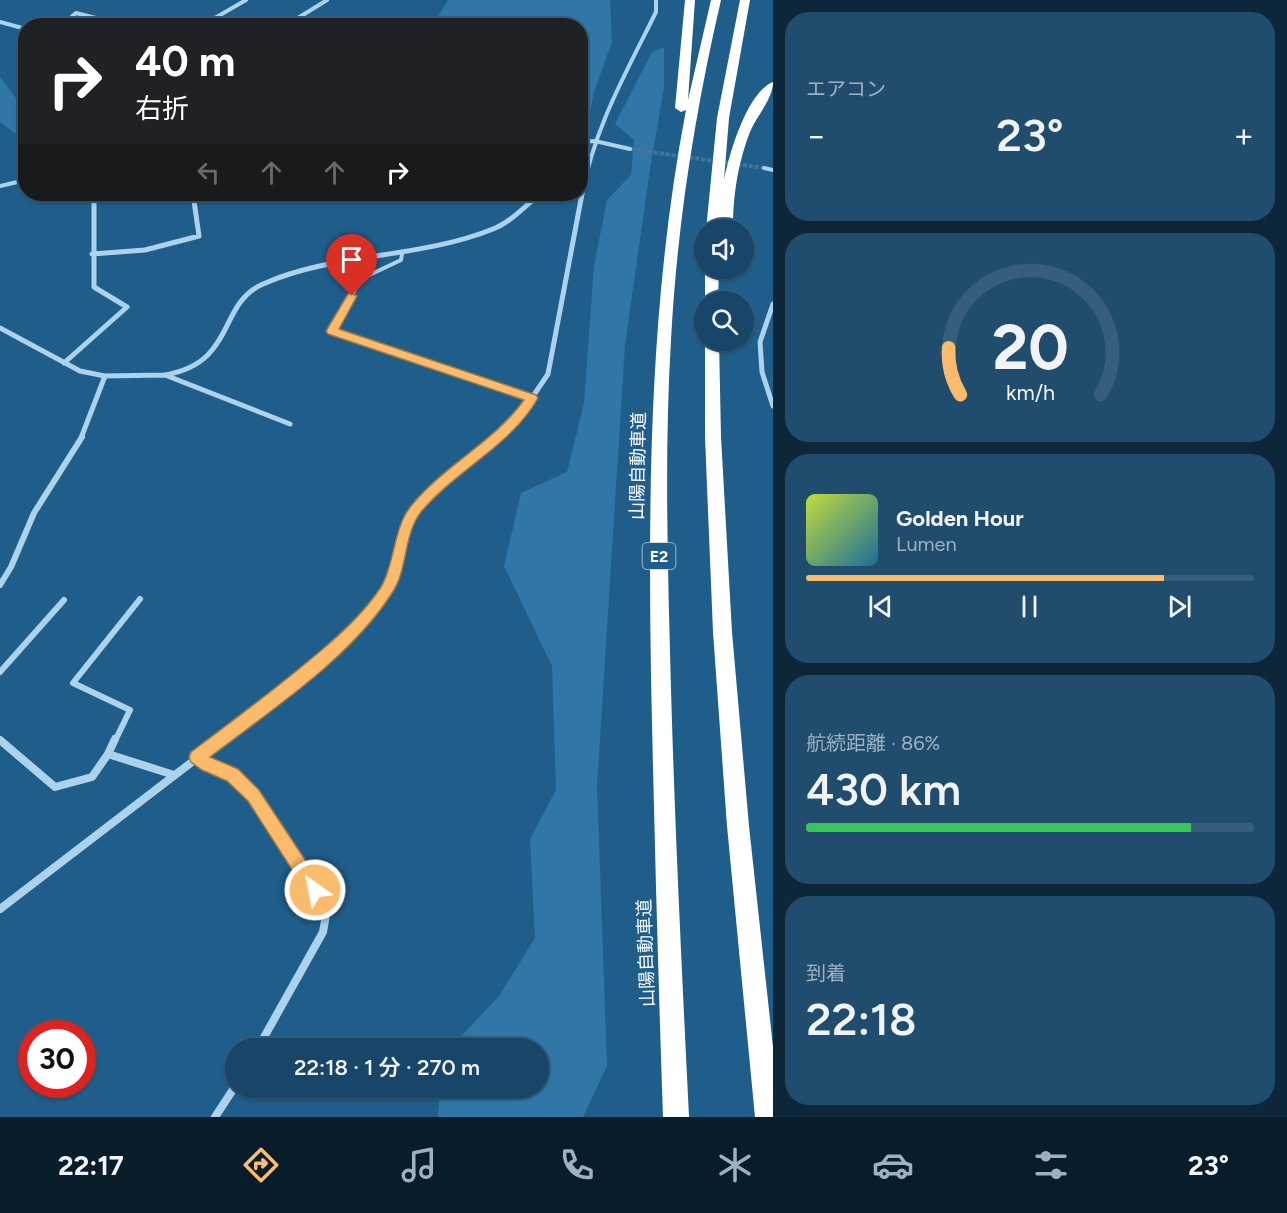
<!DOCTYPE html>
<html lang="ja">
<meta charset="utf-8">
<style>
:root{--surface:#174668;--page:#204d6e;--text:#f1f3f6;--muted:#9eb1c0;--line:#365e7c;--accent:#fabc6c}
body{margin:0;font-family:Figtree,"Noto Sans JP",sans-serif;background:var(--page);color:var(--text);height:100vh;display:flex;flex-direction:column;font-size:22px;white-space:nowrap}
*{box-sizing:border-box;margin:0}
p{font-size:20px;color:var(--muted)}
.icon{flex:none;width:33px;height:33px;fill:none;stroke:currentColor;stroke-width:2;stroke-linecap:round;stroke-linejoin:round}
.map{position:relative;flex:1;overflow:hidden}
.side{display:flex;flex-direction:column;gap:12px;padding:12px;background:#0d2639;width:514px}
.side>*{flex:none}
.hud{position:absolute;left:18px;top:18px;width:570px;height:183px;border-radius:24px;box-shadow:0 2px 4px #0004,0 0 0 2px var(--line);background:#202124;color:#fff;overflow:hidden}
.fabs{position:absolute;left:694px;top:219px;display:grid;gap:12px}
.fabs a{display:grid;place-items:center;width:60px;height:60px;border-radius:50%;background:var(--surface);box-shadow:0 2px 4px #0004,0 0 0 2px var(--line);font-size:30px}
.speed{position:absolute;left:18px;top:1020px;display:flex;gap:12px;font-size:30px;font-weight:700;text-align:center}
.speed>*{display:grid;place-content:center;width:78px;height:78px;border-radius:50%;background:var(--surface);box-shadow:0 2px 4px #0004,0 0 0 2px var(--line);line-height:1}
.speed .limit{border:9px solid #d22;background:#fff;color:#111}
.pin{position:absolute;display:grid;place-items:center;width:51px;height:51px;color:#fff;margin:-62px -26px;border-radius:50% 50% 50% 0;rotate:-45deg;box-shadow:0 0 6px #0007}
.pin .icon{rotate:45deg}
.me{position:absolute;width:66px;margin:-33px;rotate:327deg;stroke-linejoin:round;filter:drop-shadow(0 0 4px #0008)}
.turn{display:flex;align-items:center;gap:21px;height:126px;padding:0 18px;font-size:27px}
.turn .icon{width:78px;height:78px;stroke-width:2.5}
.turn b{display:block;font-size:42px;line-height:51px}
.lanes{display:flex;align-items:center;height:57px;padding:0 18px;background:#0003;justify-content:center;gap:30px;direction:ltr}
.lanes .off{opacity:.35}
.big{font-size:45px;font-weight:600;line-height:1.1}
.side .tile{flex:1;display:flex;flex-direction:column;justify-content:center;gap:9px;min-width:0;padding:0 21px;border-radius:24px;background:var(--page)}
.side .dial{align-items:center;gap:0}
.dial svg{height:156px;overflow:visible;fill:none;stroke:var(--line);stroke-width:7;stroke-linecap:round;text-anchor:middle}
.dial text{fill:var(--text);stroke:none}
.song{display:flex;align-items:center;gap:18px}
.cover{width:72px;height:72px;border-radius:9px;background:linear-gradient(135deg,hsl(70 70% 55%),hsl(200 70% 35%))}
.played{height:6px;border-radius:3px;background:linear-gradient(90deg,var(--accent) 80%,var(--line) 80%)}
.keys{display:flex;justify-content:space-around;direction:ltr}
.heat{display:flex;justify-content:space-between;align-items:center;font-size:33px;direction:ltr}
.charge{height:9px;border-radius:4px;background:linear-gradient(90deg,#34c759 86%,var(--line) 0)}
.trip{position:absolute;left:225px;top:1038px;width:324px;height:60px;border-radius:30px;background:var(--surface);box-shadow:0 2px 4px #0004,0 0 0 2px var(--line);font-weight:600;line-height:60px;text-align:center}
.dock{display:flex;height:96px;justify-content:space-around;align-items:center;background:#091c2a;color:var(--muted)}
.dock .icon{width:42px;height:42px}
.dock .on{color:var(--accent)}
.dock b{font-size:27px;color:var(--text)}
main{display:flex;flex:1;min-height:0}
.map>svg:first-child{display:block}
.green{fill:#3077a7}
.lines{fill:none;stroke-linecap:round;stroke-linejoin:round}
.street-tunnel{stroke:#41769c;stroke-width:4;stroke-dasharray:4 2;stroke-linecap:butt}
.lane{stroke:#acd2ec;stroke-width:4}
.street-far3{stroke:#acd2ec;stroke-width:4}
.street-far2{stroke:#acd2ec;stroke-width:5}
.street-far1{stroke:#acd2ec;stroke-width:6}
.street{stroke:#acd2ec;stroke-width:8}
.highway{fill:#fff;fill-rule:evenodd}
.route{fill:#fabc6c;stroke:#a27a46;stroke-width:1.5}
.labels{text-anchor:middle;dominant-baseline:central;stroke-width:6;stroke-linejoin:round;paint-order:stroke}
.shield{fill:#1f5e8b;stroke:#bccfdc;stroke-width:1.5}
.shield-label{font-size:16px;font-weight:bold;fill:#fff}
.street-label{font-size:18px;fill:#fff;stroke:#1f5e8b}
</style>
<main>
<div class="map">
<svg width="773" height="1117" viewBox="0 0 773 1117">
<rect width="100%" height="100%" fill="#1f5e8b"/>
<path class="green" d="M448,0H610L612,42L594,92L587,127L581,132L580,26L433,25Z
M664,47V87L650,169L625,345L597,786L607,1066L583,1117H438L440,1088H538V1048H450L499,996L535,938L530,839L556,790L552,666L504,566L521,493L567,472L584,403L594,266L607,200L631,175L634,140L615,124L652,52Z
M0,77L15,97L25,104V138L13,132L0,122Z"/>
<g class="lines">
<path class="street-tunnel" d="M630,149L764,168"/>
<path class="lane" d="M402,254L401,260L361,279L332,331L532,398"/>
<path class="street-far3" d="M0,22L26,29
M61,26L76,13L127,26
M201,26L246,0
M285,26L327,0
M580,142L595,141L630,149
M764,168L773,170
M0,186L26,180
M582,195C594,128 626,73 656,12V0"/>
<path class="street-far2" d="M92,254L145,250L199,236L193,194
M773,304L760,342L762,372L773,406
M0,328L80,371L105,376L165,375L290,424
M64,363L127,307L94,287V194
M165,375C237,362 217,304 263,284C335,252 419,259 493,229C511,222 525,206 540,194
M81,438L105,376
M496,438L515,423L548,374L582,194"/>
<path class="street-far1" d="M0,585L11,567L34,513L82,437
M0,672L64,600
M115,741L130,710L73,683L140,599
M220,741C277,697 346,651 386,591C398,574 402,535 413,513C428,486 473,456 498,437"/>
<path class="street" d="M0,740L55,787L92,777L108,754L174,775
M108,754L115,739
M197,757L208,765L232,775L254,795L327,909L323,932L258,1048
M0,909L222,739
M215,1117L236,1085"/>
<path class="highway" d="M685,0H695L688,100L711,0H721C695,112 677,225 671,340C664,456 668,573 671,689C675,832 682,974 689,1117H663C658,970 654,823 651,676C648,486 650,298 686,110L681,112L675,108Z
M740,0H750L729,118L724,180C729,154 747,92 773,82C773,99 757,115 750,132C739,160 734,189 733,219L726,223L721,221L720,230H706L717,118Z
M705,268H719L718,302H705V304Z
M705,337V340H719L721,437L732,632L749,826L773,1047V1117H755L727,826L713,632L705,437Z"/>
</g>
<path class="route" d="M352,293L357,296L339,329L536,395L538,398C511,446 456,470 421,512C403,535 408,570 392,593C351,658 270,711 210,757L238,769L259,790L321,884L324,890L321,896L315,899L309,896L248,801L227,781L202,770L191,762L189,757L191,752C234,720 277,688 318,653C341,634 364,613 381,587C395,564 393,528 411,506C444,465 494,442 524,400L328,334L326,331L348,294Z"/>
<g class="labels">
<rect class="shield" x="642.5" y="543" width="33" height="26" rx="4.5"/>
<g class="shield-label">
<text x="659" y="556">E2</text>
</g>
<g class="street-label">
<text transform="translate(638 466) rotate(-89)">山陽自動車道</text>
<text transform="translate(646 953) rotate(-92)">山陽自動車道</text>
</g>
</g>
</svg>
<div class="fabs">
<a><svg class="icon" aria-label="sound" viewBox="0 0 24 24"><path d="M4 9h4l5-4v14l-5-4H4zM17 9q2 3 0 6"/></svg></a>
<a><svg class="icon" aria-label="search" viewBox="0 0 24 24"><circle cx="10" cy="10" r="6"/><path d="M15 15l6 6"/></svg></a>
</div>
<div class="speed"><div class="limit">30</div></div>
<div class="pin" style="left:352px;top:296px;background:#d93025"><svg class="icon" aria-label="arrive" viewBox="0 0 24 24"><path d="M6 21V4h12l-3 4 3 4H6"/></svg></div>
<svg class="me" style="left:315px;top:890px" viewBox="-20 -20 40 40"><circle r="17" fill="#fabc6c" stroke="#fff" stroke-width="3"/><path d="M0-11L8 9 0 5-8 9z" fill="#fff"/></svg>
<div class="trip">22:18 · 1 分 · 270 m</div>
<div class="hud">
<div class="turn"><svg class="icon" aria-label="right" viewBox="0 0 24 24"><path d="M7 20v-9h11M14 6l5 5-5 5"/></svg><div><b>40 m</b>右折</div></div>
<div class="lanes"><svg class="icon off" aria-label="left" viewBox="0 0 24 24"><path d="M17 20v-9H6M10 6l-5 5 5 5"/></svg><svg class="icon off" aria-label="ahead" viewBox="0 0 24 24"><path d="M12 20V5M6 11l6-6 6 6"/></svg><svg class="icon off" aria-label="ahead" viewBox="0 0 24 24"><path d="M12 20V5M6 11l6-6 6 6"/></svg><svg class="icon" aria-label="right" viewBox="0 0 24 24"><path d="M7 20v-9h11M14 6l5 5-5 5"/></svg></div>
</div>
</div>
<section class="side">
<div class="tile"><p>エアコン</p>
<div class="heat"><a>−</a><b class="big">23°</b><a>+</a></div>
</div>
<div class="tile dial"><svg viewBox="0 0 100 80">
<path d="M14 69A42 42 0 1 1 86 69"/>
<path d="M14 69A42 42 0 0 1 8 45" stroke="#fabc6c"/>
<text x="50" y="56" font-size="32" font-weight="700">20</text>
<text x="50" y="72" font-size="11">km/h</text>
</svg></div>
<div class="tile">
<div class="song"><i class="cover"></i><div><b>Golden Hour</b><p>Lumen</p></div></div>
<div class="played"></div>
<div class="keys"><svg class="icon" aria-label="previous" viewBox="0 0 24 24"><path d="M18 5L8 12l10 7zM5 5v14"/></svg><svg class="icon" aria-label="pause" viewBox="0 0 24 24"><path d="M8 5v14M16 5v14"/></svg><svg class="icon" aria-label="next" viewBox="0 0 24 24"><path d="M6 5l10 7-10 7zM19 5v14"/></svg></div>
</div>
<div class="tile"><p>航続距離 · 86%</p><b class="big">430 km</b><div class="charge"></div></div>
<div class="tile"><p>到着</p><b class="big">22:18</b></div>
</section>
</main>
<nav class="dock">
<b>22:17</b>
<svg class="icon on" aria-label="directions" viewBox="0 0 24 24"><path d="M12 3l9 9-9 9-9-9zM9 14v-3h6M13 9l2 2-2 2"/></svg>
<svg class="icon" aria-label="music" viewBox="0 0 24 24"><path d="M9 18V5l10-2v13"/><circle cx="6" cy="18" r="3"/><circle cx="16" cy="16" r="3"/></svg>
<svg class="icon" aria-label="phone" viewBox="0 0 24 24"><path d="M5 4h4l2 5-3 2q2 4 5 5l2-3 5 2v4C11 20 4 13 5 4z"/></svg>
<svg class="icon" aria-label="climate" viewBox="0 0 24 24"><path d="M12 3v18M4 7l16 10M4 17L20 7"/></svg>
<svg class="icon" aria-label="car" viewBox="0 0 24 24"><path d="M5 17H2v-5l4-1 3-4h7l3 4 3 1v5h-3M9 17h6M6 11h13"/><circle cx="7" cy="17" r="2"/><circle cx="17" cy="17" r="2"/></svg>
<svg class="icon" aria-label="filters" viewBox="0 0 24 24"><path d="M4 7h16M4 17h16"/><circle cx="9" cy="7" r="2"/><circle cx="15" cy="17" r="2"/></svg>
<b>23°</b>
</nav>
